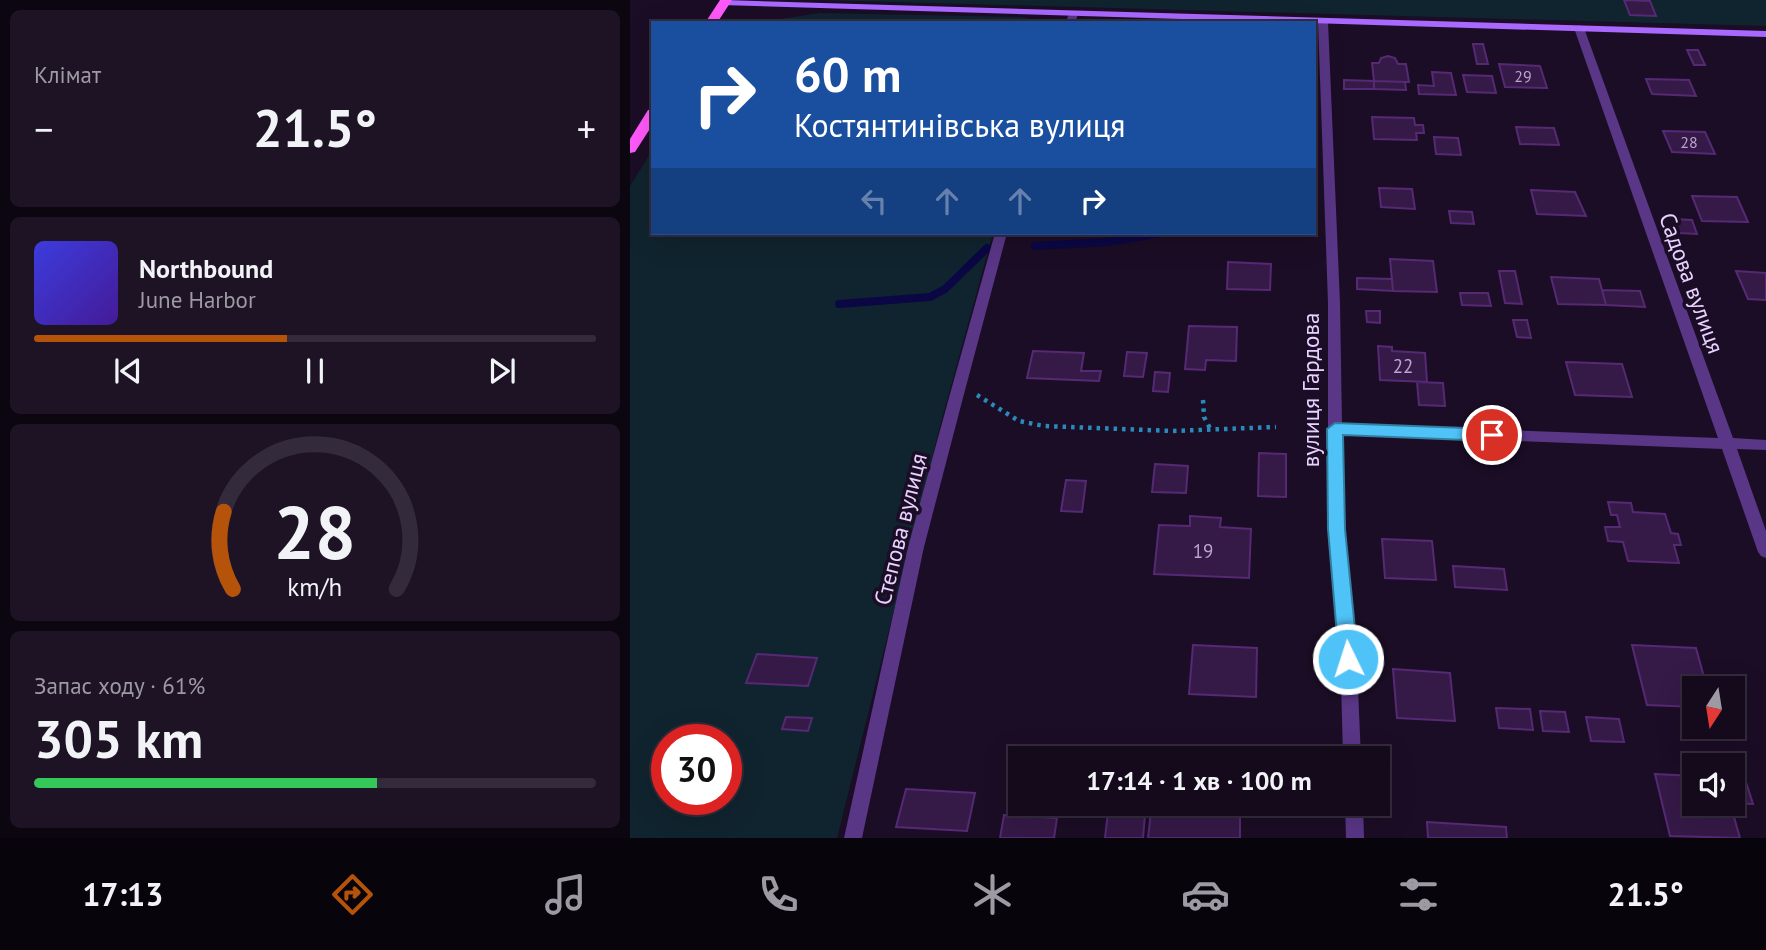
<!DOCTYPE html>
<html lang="uk">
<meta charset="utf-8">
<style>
:root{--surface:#140a1c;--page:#1d1325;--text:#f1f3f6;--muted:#9d9aa3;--line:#332b3b;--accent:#b45309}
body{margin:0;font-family:"PT Sans",sans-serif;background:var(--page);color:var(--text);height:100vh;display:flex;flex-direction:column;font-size:26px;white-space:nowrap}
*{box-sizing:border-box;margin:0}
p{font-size:23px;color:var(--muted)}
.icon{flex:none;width:38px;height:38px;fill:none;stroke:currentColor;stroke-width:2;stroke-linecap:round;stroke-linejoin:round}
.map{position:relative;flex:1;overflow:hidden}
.details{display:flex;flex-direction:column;gap:10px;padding:10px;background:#0b060f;width:630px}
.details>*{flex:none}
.guide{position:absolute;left:21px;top:21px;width:665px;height:214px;border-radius:0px;box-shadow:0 7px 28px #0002,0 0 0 2px var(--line);background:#1a4fa0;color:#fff;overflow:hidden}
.needle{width:46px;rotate:192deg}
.buttons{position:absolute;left:1052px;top:676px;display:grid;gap:14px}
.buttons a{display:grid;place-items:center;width:63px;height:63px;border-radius:0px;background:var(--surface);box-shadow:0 7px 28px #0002,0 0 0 2px var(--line);font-size:35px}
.speed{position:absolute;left:21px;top:724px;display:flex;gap:14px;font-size:35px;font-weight:700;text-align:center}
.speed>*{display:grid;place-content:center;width:91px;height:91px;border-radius:50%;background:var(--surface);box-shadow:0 7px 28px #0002,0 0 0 2px var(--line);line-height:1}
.speed .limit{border:10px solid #d22;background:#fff;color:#111}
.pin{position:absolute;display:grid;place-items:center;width:60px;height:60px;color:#fff;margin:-30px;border:4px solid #fff;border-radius:50%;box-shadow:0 2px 7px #0007}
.me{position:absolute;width:77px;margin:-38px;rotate:356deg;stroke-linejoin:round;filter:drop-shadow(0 0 5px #0008)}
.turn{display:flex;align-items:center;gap:24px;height:147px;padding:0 28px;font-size:32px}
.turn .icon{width:91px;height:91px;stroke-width:2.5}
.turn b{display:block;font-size:49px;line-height:60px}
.lanes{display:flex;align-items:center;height:66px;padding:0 28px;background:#0003;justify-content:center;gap:35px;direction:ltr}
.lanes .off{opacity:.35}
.big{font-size:52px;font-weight:700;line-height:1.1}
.details .card{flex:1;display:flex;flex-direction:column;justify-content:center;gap:10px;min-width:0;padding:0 24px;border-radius:10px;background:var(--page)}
.details .dial{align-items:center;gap:0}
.dial svg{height:182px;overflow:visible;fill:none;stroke:var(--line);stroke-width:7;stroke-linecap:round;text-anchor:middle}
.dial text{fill:var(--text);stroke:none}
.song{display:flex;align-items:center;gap:21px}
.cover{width:84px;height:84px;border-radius:10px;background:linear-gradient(135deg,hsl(240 70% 55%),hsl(260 70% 35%))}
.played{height:7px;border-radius:4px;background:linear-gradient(90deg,var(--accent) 45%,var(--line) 45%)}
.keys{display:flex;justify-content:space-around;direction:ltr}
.heat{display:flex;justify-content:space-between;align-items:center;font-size:38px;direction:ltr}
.charge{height:10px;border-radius:5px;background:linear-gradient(90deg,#34c759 61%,var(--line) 0)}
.trip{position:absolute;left:378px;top:746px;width:382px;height:70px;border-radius:0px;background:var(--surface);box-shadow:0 7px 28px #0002,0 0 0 2px var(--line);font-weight:700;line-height:70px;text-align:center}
.menu{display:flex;height:112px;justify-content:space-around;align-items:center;background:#08040b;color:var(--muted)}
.menu .icon{width:49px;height:49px}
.menu .current{color:var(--accent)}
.menu b{font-size:32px;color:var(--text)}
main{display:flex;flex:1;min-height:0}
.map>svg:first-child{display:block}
.green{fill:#10242f;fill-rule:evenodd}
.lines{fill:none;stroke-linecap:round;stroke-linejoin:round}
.stream{stroke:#0a0744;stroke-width:8}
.building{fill:#351947;stroke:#562974;stroke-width:2}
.path{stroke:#298abc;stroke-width:4.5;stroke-dasharray:3.5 5;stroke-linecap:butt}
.lane{fill:#593686;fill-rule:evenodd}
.street{fill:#593686;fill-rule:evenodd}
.secondary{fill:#a969ff;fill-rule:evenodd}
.primary{fill:#ff59fa;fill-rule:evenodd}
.route{fill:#4fc3f7;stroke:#337fa1;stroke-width:2}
.labels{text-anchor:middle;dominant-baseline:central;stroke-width:7;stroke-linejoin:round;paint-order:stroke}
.far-number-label{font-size:16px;fill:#bca4d1}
.number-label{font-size:19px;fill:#bca4d1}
.street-label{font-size:23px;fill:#e9d2ff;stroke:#1b0d25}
</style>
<main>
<section class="details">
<div class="card"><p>Клімат</p>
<div class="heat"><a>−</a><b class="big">21.5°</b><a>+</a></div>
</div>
<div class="card">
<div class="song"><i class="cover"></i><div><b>Northbound</b><p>June Harbor</p></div></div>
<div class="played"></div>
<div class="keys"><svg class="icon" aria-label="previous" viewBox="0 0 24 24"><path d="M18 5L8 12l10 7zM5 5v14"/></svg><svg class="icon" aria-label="pause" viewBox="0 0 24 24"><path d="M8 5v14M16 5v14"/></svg><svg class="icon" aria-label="next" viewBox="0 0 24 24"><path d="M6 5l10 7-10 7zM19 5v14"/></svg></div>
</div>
<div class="card dial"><svg viewBox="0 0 100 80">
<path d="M14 69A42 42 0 1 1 86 69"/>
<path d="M14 69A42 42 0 0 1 10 35" stroke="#b45309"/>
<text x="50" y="56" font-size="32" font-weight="700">28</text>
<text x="50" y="72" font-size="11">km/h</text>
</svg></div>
<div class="card"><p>Запас ходу · 61%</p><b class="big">305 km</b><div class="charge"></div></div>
</section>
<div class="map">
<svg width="1136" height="838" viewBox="0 0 1136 838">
<rect width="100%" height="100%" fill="#1b0d25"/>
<path class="green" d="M191,0H1136V26Z
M190,13L391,17L420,23H124Z
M23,149V233H363L311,422L207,838H0V186ZM37,740H96V800H37Z"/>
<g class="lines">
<path class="stream" d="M405,246L477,242L532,233
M209,304L300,297L315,289L357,248"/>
</g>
<path class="building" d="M994,0L1020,1L1026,16L1000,15Z
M843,44H853L858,64H847Z
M1057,50H1068L1075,65H1064Z
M758,56L765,58L768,64H776L779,82L744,81L742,63H749L751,58Z
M869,64L910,66L917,88L875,87Z
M802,72L821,73L826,95L789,94L788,85L804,86Z
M833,75L862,76L866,93L837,92Z
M1016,79L1059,80L1066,96L1022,94Z
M714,80L744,81V89H714Z
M744,81L775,82L776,90L744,89Z
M742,117L784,118L785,125H793L794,133H786L787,140L744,139Z
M886,127L924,128L929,145L890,144Z
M1033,131L1075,132L1085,154L1042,152Z
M804,137L828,138L831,155L806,154Z
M749,188L782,189L785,209L751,207Z
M901,190L945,192L956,216L907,214Z
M1062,196L1107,197L1118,222L1072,221Z
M819,211L842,212L844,224L821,223Z
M1043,219L1062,220L1067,234L1049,233Z
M760,259L803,261L807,292L763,291Z
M598,262L641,264L640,290L597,289Z
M869,271H885L892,304L875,303Z
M1106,271L1136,273V300L1118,299Z
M921,277L969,279L976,305L928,304Z
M727,278L762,279L763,291L727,289Z
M972,290L1010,291L1015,307L976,305Z
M830,293H858L861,306L832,305Z
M736,311H750V323L737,322Z
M883,320H897L901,338L887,337Z
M559,326L607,327L606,361L576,360L575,370L555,369Z
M748,346L762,347V351L795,353L797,382L750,380Z
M403,351L454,353L451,371H471L469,381L397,378Z
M497,352L517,353L513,377L494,376Z
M936,362L992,364L1002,397L945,395Z
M525,372L540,373L538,392L523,391Z
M787,382L813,383L815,406L789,405Z
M629,453L656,454V497L628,496Z
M525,464L558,466L556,493L522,492Z
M436,480L456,481L452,512L431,511Z
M978,502L1001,503L1003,512L1035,514L1041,533L1048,534L1051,545H1044L1049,563L998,561L993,542L978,541L975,527H990L987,515H981Z
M560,516L591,518L590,527L621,529L619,578L524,574L529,525L560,526Z
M752,539L802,541L806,580L755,578Z
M823,566L874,569L877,590L825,587Z
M563,645L627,648L626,697L559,694Z
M1002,645L1066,648L1077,688H1064V707L1017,705Z
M127,654L187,658L178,686L116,683Z
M763,669L820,673L825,721L767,718Z
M866,708L900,709L903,730L869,728Z
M910,711L935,712L939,732L913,731Z
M156,717L182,718L178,731L152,729Z
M956,717L989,719L994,742L961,741Z
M1025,774L1064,776V803H1100L1110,838L1040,836Z
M1102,778L1115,779L1123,804L1102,803Z
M276,789L345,793L337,831L266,827Z
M479,803H516L513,838H475Z
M563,803L588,805L587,816L610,817V838H518L521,812L562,814Z
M374,815L427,818L424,838H370Z
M797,822L876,827L877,838H798Z"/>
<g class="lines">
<path class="path" d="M347,395L389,421L414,426L543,431L646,427
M573,400L574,417L581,430"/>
<path class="lane" d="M327,389L334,394L294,547L232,838H214L278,547L320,394Z"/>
<path class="street" d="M440,12L448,14L445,23H435Z
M693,19L698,22L710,303L712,424L1088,438L944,28L949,25L954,28L1103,438L1136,440V450L1107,449L1136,531V558L1131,556L1128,552L1092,449L712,434L714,529L726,643L731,758H713L710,643L698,529V303L688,22Z
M365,233H377L334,394L327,399L320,394Z
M715,803H733L734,838H716Z"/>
<path class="secondary" d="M94,0L1136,31V37L91,5V1Z"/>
<path class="primary" d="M90,0H102L87,23H75Z
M23,109V124L5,152L0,153V139L18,110Z"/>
</g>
<path class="route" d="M705,423L862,429L870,435L862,441L713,435L715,529L728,659L725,665L718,667L711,665L709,659L698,529L697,429Z"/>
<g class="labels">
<g class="far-number-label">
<text x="893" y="76">29</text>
<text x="1059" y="142">28</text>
</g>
<g class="number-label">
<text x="773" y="366">22</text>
<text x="573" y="551">19</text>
</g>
<g class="street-label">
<text transform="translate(1062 283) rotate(70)">Садова вулиця</text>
<text transform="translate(680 390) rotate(-90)">вулиця Гардова</text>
<text transform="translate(270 529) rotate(-76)">Степова вулиця</text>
</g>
</g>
</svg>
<div class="buttons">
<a><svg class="needle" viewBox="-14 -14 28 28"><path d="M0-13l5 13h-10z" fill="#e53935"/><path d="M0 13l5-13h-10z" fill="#9d9aa3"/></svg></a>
<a><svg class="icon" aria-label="sound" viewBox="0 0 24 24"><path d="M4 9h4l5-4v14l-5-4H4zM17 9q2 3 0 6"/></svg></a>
</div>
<div class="speed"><div class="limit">30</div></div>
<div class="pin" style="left:862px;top:435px;background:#d93025"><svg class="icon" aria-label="arrive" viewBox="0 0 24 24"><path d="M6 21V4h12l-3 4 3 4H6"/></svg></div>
<svg class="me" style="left:718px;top:659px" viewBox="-20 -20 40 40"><circle r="17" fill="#4fc3f7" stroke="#fff" stroke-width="3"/><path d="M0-11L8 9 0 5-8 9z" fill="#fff"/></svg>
<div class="trip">17:14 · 1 хв · 100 m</div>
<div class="guide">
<div class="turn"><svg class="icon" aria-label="right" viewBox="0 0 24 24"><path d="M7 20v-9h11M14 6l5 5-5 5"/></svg><div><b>60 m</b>Костянтинівська вулиця</div></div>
<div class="lanes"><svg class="icon off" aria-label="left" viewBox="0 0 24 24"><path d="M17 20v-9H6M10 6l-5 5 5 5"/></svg><svg class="icon off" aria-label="ahead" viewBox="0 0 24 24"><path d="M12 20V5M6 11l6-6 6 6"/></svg><svg class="icon off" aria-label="ahead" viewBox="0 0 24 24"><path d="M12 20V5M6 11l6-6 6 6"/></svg><svg class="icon" aria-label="right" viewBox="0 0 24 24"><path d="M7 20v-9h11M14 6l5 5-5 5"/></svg></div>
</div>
</div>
</main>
<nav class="menu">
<b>17:13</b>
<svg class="icon current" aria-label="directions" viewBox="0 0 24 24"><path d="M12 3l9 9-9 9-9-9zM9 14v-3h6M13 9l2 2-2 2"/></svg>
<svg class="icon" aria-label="music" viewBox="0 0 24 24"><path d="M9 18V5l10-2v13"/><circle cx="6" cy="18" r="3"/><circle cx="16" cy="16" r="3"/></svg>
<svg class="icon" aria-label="phone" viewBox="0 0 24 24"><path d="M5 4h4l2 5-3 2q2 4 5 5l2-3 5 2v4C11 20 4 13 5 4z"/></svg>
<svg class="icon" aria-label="climate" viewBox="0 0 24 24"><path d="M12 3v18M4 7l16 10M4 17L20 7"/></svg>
<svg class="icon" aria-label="car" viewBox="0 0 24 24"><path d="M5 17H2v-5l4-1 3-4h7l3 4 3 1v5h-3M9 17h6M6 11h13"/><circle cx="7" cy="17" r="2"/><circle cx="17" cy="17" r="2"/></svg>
<svg class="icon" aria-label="filters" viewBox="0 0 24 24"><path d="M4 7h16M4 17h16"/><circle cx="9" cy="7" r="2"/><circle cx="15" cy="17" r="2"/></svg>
<b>21.5°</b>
</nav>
